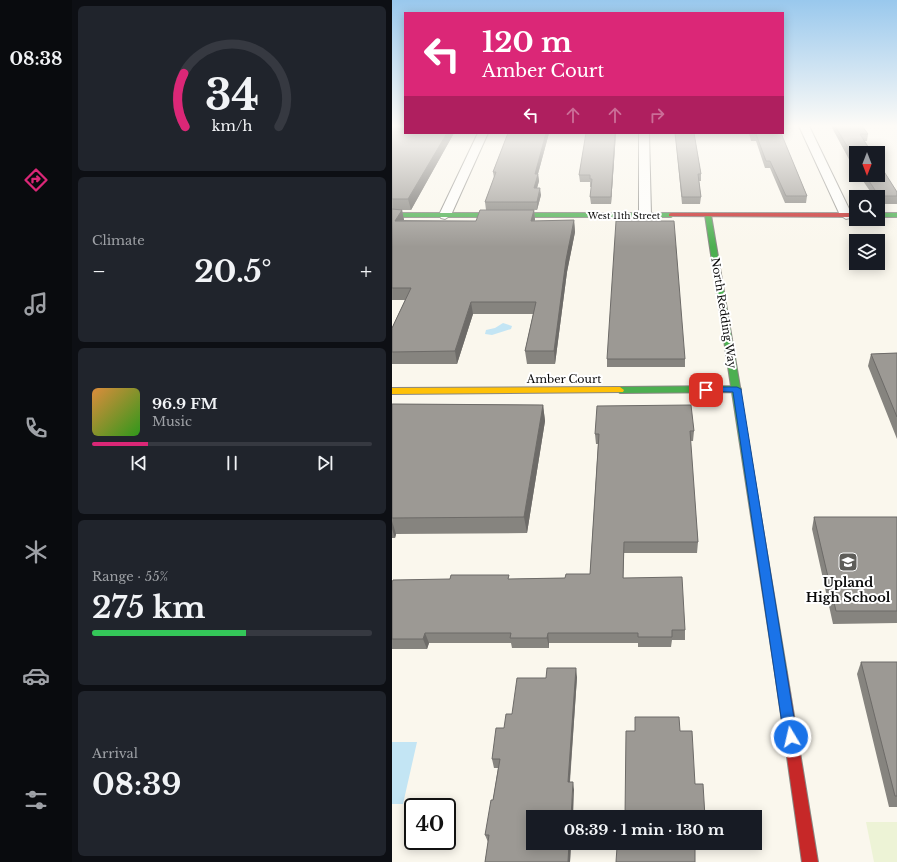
<!DOCTYPE html>
<meta charset="utf-8">
<style>
:root{--surface:#171b24;--page:#20242c;--text:#f1f3f6;--muted:#9ea1a6;--line:#363941;--accent:#db2777}
body{margin:0;font-family:"Libre Baskerville",serif;background:var(--page);color:var(--text);height:100vh;display:flex;flex-direction:column;font-size:15px;white-space:nowrap}
*{box-sizing:border-box;margin:0}
p{font-size:13px;color:var(--muted)}
.icon{flex:none;width:22px;height:22px;fill:none;stroke:currentColor;stroke-width:2;stroke-linecap:round;stroke-linejoin:round}
.map{position:relative;flex:1;overflow:hidden}
.side{display:flex;flex-direction:column;gap:6px;padding:6px;background:#0d0f14;width:320px}
.side>*{flex:none}
.hud{position:absolute;left:12px;top:12px;width:380px;height:122px;border-radius:0px;box-shadow:0 2px 10px #0003;background:#db2777;color:#fff;overflow:hidden}
.needle{width:26px;rotate:180deg}
.buttons{position:absolute;left:457px;top:146px;display:grid;gap:8px}
.buttons a{display:grid;place-items:center;width:36px;height:36px;border-radius:0px;background:var(--surface);box-shadow:0 2px 10px #0003;font-size:20px}
.speed{position:absolute;left:12px;top:798px;display:flex;gap:8px;font-size:20px;font-weight:700;text-align:center}
.speed>*{display:grid;place-content:center;width:52px;height:52px;border-radius:50%;background:var(--surface);box-shadow:0 2px 10px #0003;line-height:1}
.speed .limit{border:2px solid #111;border-radius:6px;background:#fff;color:#111}
.pin{position:absolute;display:grid;place-items:center;width:34px;height:34px;color:#fff;margin:-17px;border-radius:8px;box-shadow:0 2px 6px #0006}
.me{position:absolute;width:44px;margin:-22px;rotate:351deg;stroke-linejoin:round;filter:drop-shadow(0 0 3px #0008)}
.turn{display:flex;align-items:center;gap:14px;height:84px;padding:0 12px;font-size:18px}
.turn .icon{width:52px;height:52px;stroke-width:2.5}
.turn b{display:block;font-size:28px;line-height:34px}
.lanes{display:flex;align-items:center;height:38px;padding:0 12px;background:#0003;justify-content:center;gap:20px;direction:ltr}
.lanes .off{opacity:.35}
.big{font-size:30px;font-weight:700;line-height:1.1}
.side .card{flex:1;display:flex;flex-direction:column;justify-content:center;gap:6px;min-width:0;padding:0 14px;border-radius:6px;background:var(--page)}
.side .dial{align-items:center;gap:0}
.dial svg{height:104px;overflow:visible;fill:none;stroke:var(--line);stroke-width:7;stroke-linecap:round;text-anchor:middle}
.dial text{fill:var(--text);stroke:none}
.song{display:flex;align-items:center;gap:12px}
.cover{width:48px;height:48px;border-radius:6px;background:linear-gradient(135deg,hsl(30 70% 55%),hsl(110 70% 35%))}
.played{height:4px;border-radius:2px;background:linear-gradient(90deg,var(--accent) 20%,var(--line) 20%)}
.keys{display:flex;justify-content:space-around;direction:ltr}
.heat{display:flex;justify-content:space-between;align-items:center;font-size:22px;direction:ltr}
.charge{height:6px;border-radius:3px;background:linear-gradient(90deg,#34c759 55%,var(--line) 0)}
.trip{position:absolute;left:134px;top:810px;width:236px;height:40px;border-radius:0px;background:var(--surface);box-shadow:0 2px 10px #0003;font-weight:700;line-height:40px;text-align:center}
main{display:flex;flex:1;min-height:0}
.tab-bar{display:flex;flex-direction:column;width:72px;justify-content:space-around;align-items:center;background:#090b0e;color:var(--muted)}
.tab-bar .icon{width:28px;height:28px}
.tab-bar .on{color:var(--accent)}
.tab-bar b{font-size:18px;color:var(--text)}
.map>svg:first-child{display:block}
.pitch{fill:#edf3d6}
.water{fill:#c3e5f4}
.lines{fill:none;stroke-linecap:round;stroke-linejoin:round}
.street-casing{stroke:#92918c;stroke-width:2}
.fast-casing{stroke:#898783;stroke-width:2}
.slow-casing{stroke:#898783;stroke-width:2}
.jam-casing{stroke:#898783;stroke-width:2}
.street{fill:#fefefc;fill-rule:evenodd}
.fast{fill:#4caf50;fill-rule:evenodd}
.slow{fill:#ffc107;fill-rule:evenodd}
.jam{fill:#c62828;fill-rule:evenodd}
.wall{fill:#86847f}
.shaded-wall{fill:#6d6b68}
.building{fill:#9c9994;stroke:#6d6b68}
.route{fill:#1a73e8;stroke:#114b97}
.labels{text-anchor:middle;dominant-baseline:central;stroke-width:4;stroke-linejoin:round;paint-order:stroke}
.far-street-label{font-size:9px;fill:#0a0a0a;stroke:#fff}
.street-label{font-size:11px;fill:#0a0a0a;stroke:#fff}
.near-poi-label{font-size:13px;font-weight:bold;fill:#0a0a0a;stroke:#fff}
</style>
<main>
<nav class="tab-bar">
<b>08:38</b>
<svg class="icon on" aria-label="directions" viewBox="0 0 24 24"><path d="M12 3l9 9-9 9-9-9zM9 14v-3h6M13 9l2 2-2 2"/></svg>
<svg class="icon" aria-label="music" viewBox="0 0 24 24"><path d="M9 18V5l10-2v13"/><circle cx="6" cy="18" r="3"/><circle cx="16" cy="16" r="3"/></svg>
<svg class="icon" aria-label="phone" viewBox="0 0 24 24"><path d="M5 4h4l2 5-3 2q2 4 5 5l2-3 5 2v4C11 20 4 13 5 4z"/></svg>
<svg class="icon" aria-label="climate" viewBox="0 0 24 24"><path d="M12 3v18M4 7l16 10M4 17L20 7"/></svg>
<svg class="icon" aria-label="car" viewBox="0 0 24 24"><path d="M5 17H2v-5l4-1 3-4h7l3 4 3 1v5h-3M9 17h6M6 11h13"/><circle cx="7" cy="17" r="2"/><circle cx="17" cy="17" r="2"/></svg>
<svg class="icon" aria-label="filters" viewBox="0 0 24 24"><path d="M4 7h16M4 17h16"/><circle cx="9" cy="7" r="2"/><circle cx="15" cy="17" r="2"/></svg>
</nav>
<section class="side">
<div class="card dial"><svg viewBox="0 0 100 80">
<path d="M14 69A42 42 0 1 1 86 69"/>
<path d="M14 69A42 42 0 0 1 13 28" stroke="#db2777"/>
<text x="50" y="56" font-size="32" font-weight="700">34</text>
<text x="50" y="72" font-size="11">km/h</text>
</svg></div>
<div class="card"><p>Climate</p>
<div class="heat"><a>−</a><b class="big">20.5°</b><a>+</a></div>
</div>
<div class="card">
<div class="song"><i class="cover"></i><div><b>96.9 FM</b><p>Music</p></div></div>
<div class="played"></div>
<div class="keys"><svg class="icon" aria-label="previous" viewBox="0 0 24 24"><path d="M18 5L8 12l10 7zM5 5v14"/></svg><svg class="icon" aria-label="pause" viewBox="0 0 24 24"><path d="M8 5v14M16 5v14"/></svg><svg class="icon" aria-label="next" viewBox="0 0 24 24"><path d="M6 5l10 7-10 7zM19 5v14"/></svg></div>
</div>
<div class="card"><p>Range · 55%</p><b class="big">275 km</b><div class="charge"></div></div>
<div class="card"><p>Arrival</p><b class="big">08:39</b></div>
</section>
<div class="map">
<svg width="505" height="862" viewBox="0 0 505 862">
<rect width="100%" height="100%" fill="#faf7ed"/>
<path class="pitch" d="M474,822H505V862H482Z"/>
<path class="water" d="M111,323L120,326L119,329L100,335L93,334L94,330L103,328Z
M0,742H25L11,804H0Z"/>
<g class="lines">
<g class="street-casing">
<path id="street" d="M407,126H417L460,215L458,218L454,219L448,215Z
M86,133H96L59,215L53,219L49,218L47,215Z
M247,133H257L259,215L253,219L247,215Z"/>
</g>
<g class="fast-casing">
<path id="fast" d="M0,213H279L282,215L279,217H0Z
M316,213L319,215L348,387L349,389L348,391L395,673L393,677L389,679L385,677L383,673L340,392L228,393L224,390L228,387L339,386L313,215Z
M486,213H505V217H486Z"/>
</g>
<g class="slow-casing">
<path id="slow" d="M228,387L232,390L231,392L0,394V388Z"/>
</g>
<g class="jam-casing">
<path id="jam" d="M279,213H464V217L277,216V214Z
M389,667L393,669L395,673L426,862H410L383,673L385,669Z"/>
</g>
<use href="#street" class="street"/>
<use href="#fast" class="fast"/>
<use href="#slow" class="slow"/>
<use href="#jam" class="jam"/>
</g>
<path class="wall" d="M0,126L13,133H62L19,210H10L12,220L84,221L94,210L93,202L102,178L101,172L116,133H157L146,174L147,181L145,188L149,195L145,210H142L143,221L182,220L183,232L175,272L163,364H135L133,351L141,314H81L65,364H0V328L13,300H0Z
M439,126H470L476,134L475,141H472L464,153V170L459,163Z
M224,133L219,204H199L198,197L200,187H198V182H188L187,175Z
M283,133H302L309,174V181H307L309,197L308,204H290Z
M357,133H389L415,196L414,203H393L378,168H373L364,141H359Z
M467,175H486L505,192V204H486V197H482Z
M505,353V439L476,366L479,354Z
M215,359H293V367H215Z
M0,404L151,405L153,421L135,533L4,534L3,538H0Z
M302,431L301,441H298L306,542L305,553H232L231,578L293,630V640H280L279,647H246V643H157V648H120L119,643H37L35,649H0V582L118,579L173,578L198,574L206,444H204L203,434Z
M422,517H505V623L441,624L420,529Z
M469,662H505V807H497L465,674Z
M185,677L178,782L182,790L141,843H179L178,862H93L96,842L93,835L101,800L106,768H102L100,759L112,728L154,678Z"/>
<path class="shaded-wall" d="M55,133H62L19,210L16,199Z
M154,133H157L144,181L143,174Z
M223,133H224L219,204V197Z
M146,174L147,181L143,195L142,188Z
M148,188L149,195L145,210V202Z
M10,210L12,220L3,221Z
M142,210L143,220L139,221Z
M182,220L183,232L175,272L163,364L162,351L174,260Z
M79,302L81,314L65,364L63,351Z
M151,405L153,421L135,533L132,517Z
M0,521L4,534L3,538L0,529Z
M232,542V553L231,589V578Z
M33,633L37,643L35,649L31,639Z
M156,633L157,643V648L155,638Z
M184,668L185,677L177,790L176,782Z
M181,782L182,790L181,817H179Z
M177,843H179L178,862H176Z"/>
<path class="building" d="M0,126H13V133H55L16,199H0Z
M443,126H470L476,134H468L480,153H464V161Z
M116,133H154L143,174H146L142,188H148L145,202H93L104,172H101Z
M194,133H223L219,197H198L200,179H198V175H187Z
M283,133H302L309,174H306L309,197H290Z
M359,133H389L415,196H394L378,161H374L364,134H360Z
M486,162L505,192V196H487L473,175H486Z
M0,209L10,210L3,221H84L88,210H142L139,221L182,220L174,260L162,351H133L144,302H79L63,351L0,352V328L19,288H0Z
M224,221H282L293,359H215Z
M505,353V417L479,354Z
M0,404L151,405L132,517L0,518Z
M299,405L302,431H298L306,542H232L231,578L290,577L293,630H280V637H246V633H156L155,638H118L119,633H33L31,639H0V582L1,580L58,579L59,575H117L116,579L173,578L174,574H198L207,434H203L205,406Z
M422,517H505V611H444Z
M469,662H505V796H503Z
M155,668H184L176,782H181L179,817H141V843H177L176,862H93L97,835H93L99,800H101L108,759H100L104,728H112L114,714H120L125,678H154Z
M243,717H287L288,731H300L303,784H311L313,817H233L234,731H243Z
M233,843H303V862H224L225,847H233Z"/>
<linearGradient id="sky" x2="0" y2="1"><stop stop-color="#99c8ed"/><stop offset="0.51" stop-color="#fdfbf7"/><stop offset="1" stop-color="#fdfbf7" stop-opacity="0"/></linearGradient>
<rect width="505" height="247" fill="url(#sky)"/>
<path class="route" d="M314,387H345L349,389L405,737L403,741L399,743L394,741L392,737L341,392L311,391L310,390Z"/>
<defs>
<g id="school-square" transform="scale(1)"><rect x="-9" y="-9" width="18" height="18" rx="4" fill="#5e5d59" stroke="#fff"/><path d="M0-5L7-2L0 1L-7-2ZM-4 1L0 2.5L4 1V4Q0 6-4 4Z" fill="#fff"/></g>
</defs>
<g fill-rule="evenodd">
<use href="#school-square" x="456" y="562"/>
</g>
<g class="labels">
<g class="far-street-label">
<text x="232" y="215">West 11th Street</text>
</g>
<g class="street-label">
<text transform="translate(332 313) rotate(81)">North Redding Way</text>
<text x="172" y="379">Amber Court</text>
</g>
<g class="near-poi-label">
<text x="456" y="582">Upland<tspan x="456" dy="15">High School</tspan></text>
</g>
</g>
</svg>
<div class="buttons">
<a><svg class="needle" viewBox="-14 -14 28 28"><path d="M0-13l5 13h-10z" fill="#e53935"/><path d="M0 13l5-13h-10z" fill="#9ea1a6"/></svg></a>
<a><svg class="icon" aria-label="search" viewBox="0 0 24 24"><circle cx="10" cy="10" r="6"/><path d="M15 15l6 6"/></svg></a>
<a><svg class="icon" aria-label="layers" viewBox="0 0 24 24"><path d="M12 4l9 5-9 5-9-5zM3 14l9 5 9-5"/></svg></a>
</div>
<div class="speed"><div class="limit">40</div></div>
<div class="pin" style="left:314px;top:390px;background:#d93025"><svg class="icon" aria-label="arrive" viewBox="0 0 24 24"><path d="M6 21V4h12l-3 4 3 4H6"/></svg></div>
<svg class="me" style="left:399px;top:737px" viewBox="-20 -20 40 40"><circle r="17" fill="#1a73e8" stroke="#fff" stroke-width="3"/><path d="M0-11L8 9 0 5-8 9z" fill="#fff"/></svg>
<div class="trip">08:39 · 1 min · 130 m</div>
<div class="hud">
<div class="turn"><svg class="icon" aria-label="left" viewBox="0 0 24 24"><path d="M17 20v-9H6M10 6l-5 5 5 5"/></svg><div><b>120 m</b>Amber Court</div></div>
<div class="lanes"><svg class="icon" aria-label="left" viewBox="0 0 24 24"><path d="M17 20v-9H6M10 6l-5 5 5 5"/></svg><svg class="icon off" aria-label="ahead" viewBox="0 0 24 24"><path d="M12 20V5M6 11l6-6 6 6"/></svg><svg class="icon off" aria-label="ahead" viewBox="0 0 24 24"><path d="M12 20V5M6 11l6-6 6 6"/></svg><svg class="icon off" aria-label="right" viewBox="0 0 24 24"><path d="M7 20v-9h11M14 6l5 5-5 5"/></svg></div>
</div>
</div>
</main>
